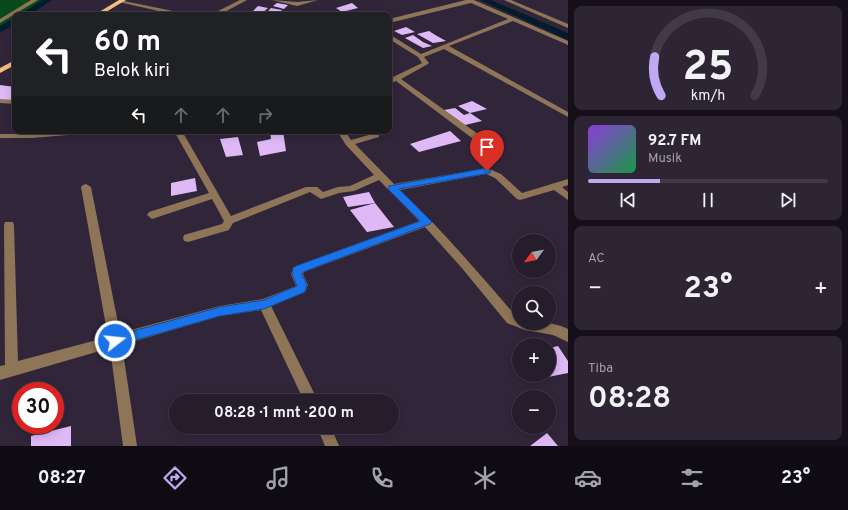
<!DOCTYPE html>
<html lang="id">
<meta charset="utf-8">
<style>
:root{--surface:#251c2c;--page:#2d2534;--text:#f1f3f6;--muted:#a3a1a9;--line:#423a48;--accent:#c0a8f4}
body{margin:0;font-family:Overpass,sans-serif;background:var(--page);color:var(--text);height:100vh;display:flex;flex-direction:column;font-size:15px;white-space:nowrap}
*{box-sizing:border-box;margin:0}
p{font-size:13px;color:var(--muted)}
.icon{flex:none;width:22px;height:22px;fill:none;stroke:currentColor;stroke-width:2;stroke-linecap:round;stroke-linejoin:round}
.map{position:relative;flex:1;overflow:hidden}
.panel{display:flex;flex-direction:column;gap:6px;padding:6px;background:#140f18;width:280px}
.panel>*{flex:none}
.hud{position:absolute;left:12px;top:12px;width:380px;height:122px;border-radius:8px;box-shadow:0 2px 10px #0003,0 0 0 1px var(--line);background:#202124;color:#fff;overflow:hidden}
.needle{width:26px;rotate:238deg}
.controls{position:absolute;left:512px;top:234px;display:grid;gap:8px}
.controls a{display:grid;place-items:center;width:44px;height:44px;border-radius:50%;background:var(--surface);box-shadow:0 2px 10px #0003,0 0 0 1px var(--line);font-size:20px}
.speed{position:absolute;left:12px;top:382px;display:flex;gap:8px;font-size:20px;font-weight:700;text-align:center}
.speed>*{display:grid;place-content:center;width:52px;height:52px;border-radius:50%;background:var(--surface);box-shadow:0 2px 10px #0003,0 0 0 1px var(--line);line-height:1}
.speed .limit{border:6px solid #d22;background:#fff;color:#111}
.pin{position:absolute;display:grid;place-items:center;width:34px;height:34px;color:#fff;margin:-41px -17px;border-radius:50% 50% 50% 0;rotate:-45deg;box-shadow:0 0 4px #0007}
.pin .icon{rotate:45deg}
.me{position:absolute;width:44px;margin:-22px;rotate:74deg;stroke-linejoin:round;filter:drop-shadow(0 0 3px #0008)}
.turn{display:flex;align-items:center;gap:14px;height:84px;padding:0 16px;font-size:18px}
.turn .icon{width:52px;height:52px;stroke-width:2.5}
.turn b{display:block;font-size:28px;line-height:34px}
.lanes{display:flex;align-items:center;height:38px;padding:0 16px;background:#0003;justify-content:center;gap:20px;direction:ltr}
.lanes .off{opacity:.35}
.big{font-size:30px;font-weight:700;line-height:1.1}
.panel .card{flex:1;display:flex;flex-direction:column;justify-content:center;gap:6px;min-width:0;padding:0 14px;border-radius:8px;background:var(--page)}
.panel .dial{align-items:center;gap:0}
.dial svg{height:104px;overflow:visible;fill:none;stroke:var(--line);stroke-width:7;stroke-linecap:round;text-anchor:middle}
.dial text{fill:var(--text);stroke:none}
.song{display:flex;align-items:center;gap:12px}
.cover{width:48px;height:48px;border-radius:6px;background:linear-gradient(135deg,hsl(270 70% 55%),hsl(140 70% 35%))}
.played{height:4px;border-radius:2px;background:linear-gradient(90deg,var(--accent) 30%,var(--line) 30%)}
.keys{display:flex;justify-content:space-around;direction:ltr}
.heat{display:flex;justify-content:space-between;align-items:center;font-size:22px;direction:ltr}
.trip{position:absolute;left:169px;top:394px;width:230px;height:40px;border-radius:20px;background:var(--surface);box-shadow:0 2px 10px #0003,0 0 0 1px var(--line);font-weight:700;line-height:40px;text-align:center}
.dock{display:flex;height:64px;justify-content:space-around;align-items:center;background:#0f0b12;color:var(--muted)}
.dock .icon{width:28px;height:28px}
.dock .on{color:var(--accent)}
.dock b{font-size:18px;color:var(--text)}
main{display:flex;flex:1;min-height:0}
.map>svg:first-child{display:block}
.green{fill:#084a1a}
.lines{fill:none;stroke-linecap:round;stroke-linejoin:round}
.canal{fill:#031c2d;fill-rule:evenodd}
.building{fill:#deb9f6}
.minor{fill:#8e7558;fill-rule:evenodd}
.major{fill:#f3bf82;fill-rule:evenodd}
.route{fill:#1a73e8;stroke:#114b97}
</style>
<main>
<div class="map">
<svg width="568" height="446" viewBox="0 0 568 446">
<rect width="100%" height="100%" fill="#31253a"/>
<path class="green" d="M0,0H46L21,15H15V19L0,28Z"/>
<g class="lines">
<path class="canal" d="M42,0H52L30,15H19Z
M480,0H491L568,33V40Z
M15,17V24L0,33V26Z"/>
</g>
<path class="building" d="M277,3L288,5L284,9L273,6Z
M352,3L358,8L342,12L336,8Z
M258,6L268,8L260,15H249Z
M271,8L282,10L277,15L265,14Z
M406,27L415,32L402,35L394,31Z
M429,31L437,36L446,41L433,43L417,34Z
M413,35L423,42L432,46L423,48L405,38Z
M0,85L15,87V101L0,100Z
M472,101L487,109L470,113L458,106Z
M455,108L464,115L470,113L482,121L465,125L444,110Z
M270,131H283L286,151L260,156L257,142L271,139Z
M450,131L461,141L419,152L410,144Z
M238,137L243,155L226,157L220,139Z
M195,178L197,191L171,196V183Z
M369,192L375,203L348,207L343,197Z
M375,203L394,227L367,232L350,210Z
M558,346L568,361V373L543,378L541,375H549V348Z
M71,426V446H31V436Z
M547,433L558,446H530Z"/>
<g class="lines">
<path class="minor" d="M31,0H38L0,23V19Z
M119,0L183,13L186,15H176L119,2Z
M240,0H247L219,15H201L204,13H214Z
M272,0L297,2L318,0L297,6Z
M466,0H474L568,41V45L513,21L449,46L568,112V117L444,49L424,57L429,63L428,64L401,79L478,134V138H472L396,81L389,84V79L422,63L418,57L389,39V34L421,54L508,19L471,3L389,23V19Z
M504,0H511L568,24V28Z
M0,99L15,100V104L0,103Z
M63,131H96L92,133L32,138H0V134H32Z
M174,131H182L231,216L306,187H317L323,192L338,187L350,186L374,175L346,145L337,131H345L351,140L376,133H379V137L355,144L394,184L487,168L501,174L522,193L568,179V185L562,187L568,192V200L554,190L520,200L517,199L495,178L486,174L400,190C441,229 478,272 515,315L519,317V323C537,323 552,321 568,329V342L553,335L525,330L507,323L461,267L425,227L304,272L303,274L308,285L305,292L271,306L318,401H304L261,310L220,316L122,345L137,446H123L110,348L0,380V366L5,365L4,225L5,222H13L14,225L18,361L108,337L81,187L83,185L86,184L91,187L120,333L220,306L263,299L296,286L291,274L293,268L296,266L419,221L379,180L354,191L339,193L321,199L310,192L233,223L229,230L188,242L184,241L183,238L184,235L222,224L224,221L212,199L152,219L147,215L149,212L209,193Z
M317,427H331L339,446H325Z"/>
<path class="major" d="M119,0H126L101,15H94Z
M15,60V65L0,73V68Z"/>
</g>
<path class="route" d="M487,168L490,169V173L399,189L432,222L430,224L303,272L302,274L307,285L305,292L264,309L220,316L115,346L111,345L109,341L111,337L115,336L220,307L264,300L297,286L292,274L293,268L296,266L420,221L389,190L388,188L389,186Z"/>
</svg>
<div class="controls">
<a><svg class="needle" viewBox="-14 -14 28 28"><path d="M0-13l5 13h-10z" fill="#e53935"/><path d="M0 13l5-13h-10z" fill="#a3a1a9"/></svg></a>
<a><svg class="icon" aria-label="search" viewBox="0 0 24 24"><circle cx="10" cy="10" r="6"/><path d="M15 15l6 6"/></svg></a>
<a>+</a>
<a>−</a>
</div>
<div class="speed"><div class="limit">30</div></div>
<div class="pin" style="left:487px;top:171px;background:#d93025"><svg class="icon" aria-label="arrive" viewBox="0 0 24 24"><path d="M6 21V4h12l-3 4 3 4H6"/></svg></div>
<svg class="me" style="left:115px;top:341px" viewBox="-20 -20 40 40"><circle r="17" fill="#1a73e8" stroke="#fff" stroke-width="3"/><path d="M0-11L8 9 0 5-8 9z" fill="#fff"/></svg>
<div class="trip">08:28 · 1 mnt · 200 m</div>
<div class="hud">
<div class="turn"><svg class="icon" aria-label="left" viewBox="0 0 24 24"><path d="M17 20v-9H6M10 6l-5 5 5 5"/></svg><div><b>60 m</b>Belok kiri</div></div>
<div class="lanes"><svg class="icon" aria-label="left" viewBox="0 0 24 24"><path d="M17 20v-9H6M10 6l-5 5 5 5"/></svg><svg class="icon off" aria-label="ahead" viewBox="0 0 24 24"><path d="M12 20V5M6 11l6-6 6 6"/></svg><svg class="icon off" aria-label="ahead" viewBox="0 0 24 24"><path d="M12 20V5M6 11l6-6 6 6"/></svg><svg class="icon off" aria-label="right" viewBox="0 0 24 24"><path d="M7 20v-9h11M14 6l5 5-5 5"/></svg></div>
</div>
</div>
<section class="panel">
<div class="card dial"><svg viewBox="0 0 100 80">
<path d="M14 69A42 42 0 1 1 86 69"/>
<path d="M14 69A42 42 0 0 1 9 39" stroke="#c0a8f4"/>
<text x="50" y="56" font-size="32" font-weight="700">25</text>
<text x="50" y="72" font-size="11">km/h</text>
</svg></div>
<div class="card">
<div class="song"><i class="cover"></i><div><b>92.7 FM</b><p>Musik</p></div></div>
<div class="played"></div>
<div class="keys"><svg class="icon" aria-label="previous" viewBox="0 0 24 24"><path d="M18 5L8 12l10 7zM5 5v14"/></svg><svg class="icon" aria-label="pause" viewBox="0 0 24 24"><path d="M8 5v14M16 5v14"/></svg><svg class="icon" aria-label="next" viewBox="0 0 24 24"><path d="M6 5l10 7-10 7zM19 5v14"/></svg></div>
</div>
<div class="card"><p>AC</p>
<div class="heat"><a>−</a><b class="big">23°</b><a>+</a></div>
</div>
<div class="card"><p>Tiba</p><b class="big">08:28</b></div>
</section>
</main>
<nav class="dock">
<b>08:27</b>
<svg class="icon on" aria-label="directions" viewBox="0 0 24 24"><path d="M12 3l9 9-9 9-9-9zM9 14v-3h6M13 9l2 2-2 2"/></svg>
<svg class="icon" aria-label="music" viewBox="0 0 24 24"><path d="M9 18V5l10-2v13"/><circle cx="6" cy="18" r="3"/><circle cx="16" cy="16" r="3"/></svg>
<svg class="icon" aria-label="phone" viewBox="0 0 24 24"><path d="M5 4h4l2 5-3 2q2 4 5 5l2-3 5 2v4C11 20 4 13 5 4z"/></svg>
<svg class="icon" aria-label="climate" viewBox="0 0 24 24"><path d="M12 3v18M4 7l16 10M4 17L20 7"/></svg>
<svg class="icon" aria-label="car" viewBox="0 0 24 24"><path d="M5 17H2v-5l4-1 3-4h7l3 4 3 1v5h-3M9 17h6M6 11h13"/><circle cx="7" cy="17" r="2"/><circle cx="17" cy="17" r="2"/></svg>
<svg class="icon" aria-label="filters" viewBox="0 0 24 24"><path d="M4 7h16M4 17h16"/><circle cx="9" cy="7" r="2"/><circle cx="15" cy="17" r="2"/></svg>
<b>23°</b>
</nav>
